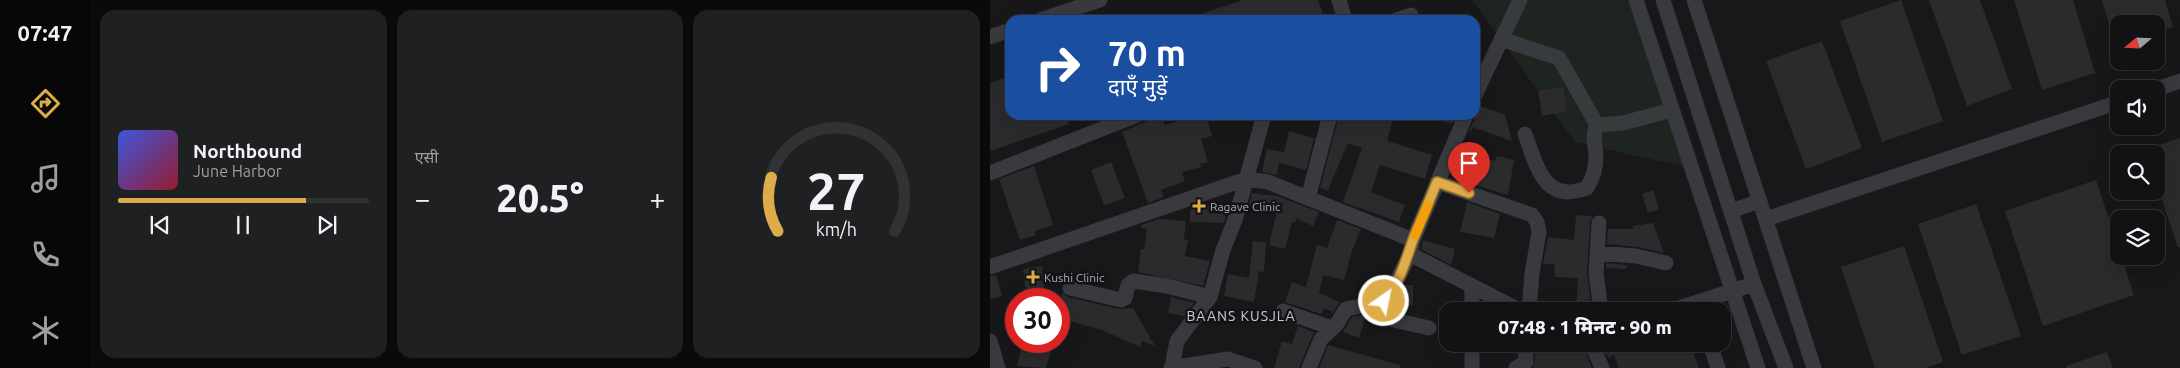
<!DOCTYPE html>
<html lang="hi">
<meta charset="utf-8">
<style>
:root{--surface:#121214;--page:#1f2022;--text:#f1f3f6;--muted:#9c9ea0;--line:#313234;--accent:#dfac4a}
body{margin:0;font-family:Ubuntu,"Noto Sans Devanagari",sans-serif;background:var(--page);color:var(--text);height:100vh;display:flex;flex-direction:column;font-size:19px;white-space:nowrap}
*{box-sizing:border-box;margin:0}
p{font-size:16px;color:var(--muted)}
.icon{flex:none;width:28px;height:28px;fill:none;stroke:currentColor;stroke-width:2;stroke-linecap:round;stroke-linejoin:round}
.map{position:relative;flex:1;overflow:hidden}
.sheet{display:flex;flex-direction:column;gap:10px;padding:10px;background:#0a0a0b;width:900px}
.sheet>*{flex:none}
.hud{position:absolute;left:15px;top:15px;width:475px;height:105px;border-radius:15px;box-shadow:0 5px 20px #0002,0 0 0 1px var(--line);background:#1a4fa0;color:#fff;overflow:hidden}
.needle{width:32px;rotate:251deg}
.fabs{position:absolute;left:1120px;top:15px;display:grid;gap:10px}
.fabs a{display:grid;place-items:center;width:55px;height:55px;border-radius:10px;background:var(--surface);box-shadow:0 5px 20px #0002,0 0 0 1px var(--line);font-size:25px}
.speed{position:absolute;left:15px;top:288px;display:flex;gap:10px;font-size:25px;font-weight:700;text-align:center}
.speed>*{display:grid;place-content:center;width:65px;height:65px;border-radius:50%;background:var(--surface);box-shadow:0 5px 20px #0002,0 0 0 1px var(--line);line-height:1}
.speed .limit{border:8px solid #d22;background:#fff;color:#111}
.pin{position:absolute;display:grid;place-items:center;width:42px;height:42px;color:#fff;margin:-51px -21px;border-radius:50% 50% 50% 0;rotate:-45deg;box-shadow:0 0 5px #0007}
.pin .icon{rotate:45deg}
.me{position:absolute;width:55px;margin:-28px;rotate:33deg;stroke-linejoin:round;filter:drop-shadow(0 0 4px #0008)}
.turn{display:flex;align-items:center;gap:18px;height:105px;padding:0 20px;font-size:22px}
.turn .icon{width:65px;height:65px;stroke-width:2.5}
.turn b{display:block;font-size:35px;line-height:42px}
.big{font-size:38px;font-weight:800;line-height:1.1}
.sheet .tile{flex:1;display:flex;flex-direction:column;justify-content:center;gap:8px;min-width:0;padding:0 18px;border-radius:15px;background:var(--page)}
.sheet .dial{align-items:center;gap:0}
.dial svg{height:130px;overflow:visible;fill:none;stroke:var(--line);stroke-width:7;stroke-linecap:round;text-anchor:middle}
.dial text{fill:var(--text);stroke:none}
.song{display:flex;align-items:center;gap:15px}
.cover{width:60px;height:60px;border-radius:8px;background:linear-gradient(135deg,hsl(230 70% 55%),hsl(350 70% 35%))}
.played{height:5px;border-radius:2px;background:linear-gradient(90deg,var(--accent) 75%,var(--line) 75%)}
.keys{display:flex;justify-content:space-around;direction:ltr}
.heat{display:flex;justify-content:space-between;align-items:center;font-size:28px;direction:ltr}
.sheet .tiles{flex:1;display:grid;gap:10px;grid-template-columns:repeat(3,1fr)}
.trip{position:absolute;left:449px;top:302px;width:292px;height:50px;border-radius:15px;background:var(--surface);box-shadow:0 5px 20px #0002,0 0 0 1px var(--line);font-weight:800;line-height:50px;text-align:center}
main{display:flex;flex:1;min-height:0}
.menu{display:flex;flex-direction:column;width:90px;justify-content:space-around;align-items:center;background:#070708;color:var(--muted)}
.menu .icon{width:35px;height:35px}
.menu .active{color:var(--accent)}
.menu b{font-size:22px;color:var(--text)}
.map>svg:first-child{display:block}
.green{fill:#1e241f}
.building{fill:#2b2b2d}
.lines{fill:none;stroke-linecap:round;stroke-linejoin:round}
.minor{stroke:#393a3e;stroke-width:15}
.route-casing{stroke:#917030;stroke-width:12}
.route{stroke:#dfac4a;stroke-width:9}
.slow{stroke:#f59e0b;stroke-width:9}
.poi-dot{fill:#dfac4a;stroke:#131315;stroke-width:2}
.labels{text-anchor:middle;dominant-baseline:central;stroke-width:5;stroke-linejoin:round;paint-order:stroke}
.poi-label{font-size:12px;fill:#abafb8;stroke:#131315;text-anchor:start}
.neighbourhood-label{font-size:14px;letter-spacing:1px;fill:#ccced4;stroke:#131315}
</style>
<main>
<nav class="menu">
<b>07:47</b>
<svg class="icon active" aria-label="directions" viewBox="0 0 24 24"><path d="M12 3l9 9-9 9-9-9zM9 14v-3h6M13 9l2 2-2 2"/></svg>
<svg class="icon" aria-label="music" viewBox="0 0 24 24"><path d="M9 18V5l10-2v13"/><circle cx="6" cy="18" r="3"/><circle cx="16" cy="16" r="3"/></svg>
<svg class="icon" aria-label="phone" viewBox="0 0 24 24"><path d="M5 4h4l2 5-3 2q2 4 5 5l2-3 5 2v4C11 20 4 13 5 4z"/></svg>
<svg class="icon" aria-label="climate" viewBox="0 0 24 24"><path d="M12 3v18M4 7l16 10M4 17L20 7"/></svg>
</nav>
<section class="sheet">
<div class="tiles">
<div class="tile">
<div class="song"><i class="cover"></i><div><b>Northbound</b><p>June Harbor</p></div></div>
<div class="played"></div>
<div class="keys"><svg class="icon" aria-label="previous" viewBox="0 0 24 24"><path d="M18 5L8 12l10 7zM5 5v14"/></svg><svg class="icon" aria-label="pause" viewBox="0 0 24 24"><path d="M8 5v14M16 5v14"/></svg><svg class="icon" aria-label="next" viewBox="0 0 24 24"><path d="M6 5l10 7-10 7zM19 5v14"/></svg></div>
</div>
<div class="tile"><p>एसी</p>
<div class="heat"><a>−</a><b class="big">20.5°</b><a>+</a></div>
</div>
<div class="tile dial"><svg viewBox="0 0 100 80">
<path d="M14 69A42 42 0 1 1 86 69"/>
<path d="M14 69A42 42 0 0 1 10 36" stroke="#dfac4a"/>
<text x="50" y="56" font-size="32" font-weight="700">27</text>
<text x="50" y="72" font-size="11">km/h</text>
</svg></div>
</div>
</section>
<div class="map">
<svg width="1190" height="368" viewBox="0 0 1190 368">
<rect width="100%" height="100%" fill="#18181a"/>
<path class="green" d="M482,0H638L696,167L585,142Z"/>
<path class="building" d="M253,0H328L335,20H199V18Z
M911,0L953,121L892,142L850,21Z
M939,0H990L1022,89L977,106Z
M1024,0H1083L1105,73L1052,90Z
M1112,0H1175L1183,27L1166,32V24H1129V46L1126,47Z
M832,41L872,148L816,169L776,61Z
M20,76V115H76L79,124L0,151V83Z
M573,87L577,111L552,116L548,91Z
M485,104L515,115L522,141L483,127L481,132L479,131L485,118Z
M171,115L175,125L199,118L198,115H216L222,136L211,139L218,162L210,164L211,167L192,172L195,181L171,190L174,197L158,203L132,132Z
M349,115H404L397,141L442,155L435,179L390,165L381,192L415,205L409,222L353,202L372,148L358,143L338,190L330,188Z
M439,115H466L462,124L439,117Z
M299,131L324,138L316,170L289,163L287,175L272,172L277,149L294,152Z
M1190,138V247L1188,248L1166,182V146Z
M507,156L524,160L518,195L482,184L490,157L505,161Z
M121,162L135,198L114,205L101,170Z
M44,166L63,225L44,231L46,235L30,240L9,179Z
M1106,180L1129,249V256H1131L1144,295L1053,326L1015,211Z
M663,190L669,209L658,213L652,194Z
M262,193L287,196L329,212L323,226L306,218L305,223L302,222L295,249L279,245L287,211L258,208Z
M477,202L510,214L504,238L470,232Z
M212,204L239,205L234,223L200,222V208Z
M986,204L1031,336L972,355L928,224Z
M586,215L603,216L600,222L597,272L602,311H586L588,278L565,277L564,264H553L558,237L584,240Z
M169,219L196,221L194,240H198L195,256L220,261L213,286L148,272L151,249H154L157,229L151,228V225Z
M347,220L371,229L362,251L354,280L333,275L329,293L350,302L340,316L342,311L334,309L331,314L295,302L302,282L316,287L327,245L337,248Z
M663,223L674,253L648,247L617,244L618,229H643V226Z
M433,240L465,249L461,265L431,249Z
M263,241L276,242L274,272L269,271L264,302L234,296L238,274L259,278Z
M914,246L953,362L935,368H885L851,267Z
M616,263L637,265L636,269L616,268Z
M52,266L55,299H37L33,269Z
M6,275L12,296L0,299V276Z
M415,285H423V306L407,305Z
M72,292L78,297L129,309L143,308L165,346L152,341L150,347L112,330L69,318Z
M181,297L204,303L194,316L178,313Z
M376,314L369,338L353,332L362,317Z
M308,326L324,332L309,368H284L292,341L302,344Z
M33,341H44L62,347L56,368L27,366Z
M544,344H581V347L593,344L602,368H543L545,361Z
M612,344H700L709,368H629L624,355L618,358Z
M338,345L410,365V368H329Z
M1117,352L1123,368H1076V366Z"/>
<g class="lines">
<path class="minor" d="M349,0L355,20
M646,0L768,368
M673,0L764,284L796,368
M704,0L824,368
M50,20L110,0
M406,20L421,15
M0,37L20,30
M511,39L569,58L607,125L633,123L682,110
M1166,89L1190,81
M485,95L530,0
M535,134C543,155 550,191 577,192C584,192 591,190 597,188C603,178 606,169 606,157C606,145 601,137 607,125
M0,173L147,115
M447,182L542,215L547,222L549,232L542,274L539,311
M318,198L340,115
M741,211L770,201
M776,219L1129,102
M609,223L606,273L611,311
M608,253L646,256L676,263
M420,254L531,311
M0,267L256,179L278,182L423,240
M482,287V311
M80,288L131,300L135,298L138,285L143,281L177,286L220,297
M394,301L400,317L404,320L439,328
M293,311L342,328
M680,311L764,284
M0,341L8,368
M602,344L612,368
M720,344L728,368
M182,367L187,341L220,297L233,250L245,220L274,115
M181,368L238,359L265,368
M319,368L331,339L346,325L356,309L394,301L399,296L420,254L423,240L476,115
M482,368V344
M526,368L536,362L535,344"/>
</g>
<g class="lines">
<g class="route-casing">
<path id="route" d="M394,301C410,283 416,259 424,237C432,219 439,201 447,182L479,193"/>
</g>
<use href="#route" class="route"/>
<path class="slow" d="M425,235L438,205"/>
</g>
<g class="poi-dot">
<path d="M206.5 198.5h5v5h5v5h-5v5h-5v-5h-5v-5h5z"/>
<path d="M40.5 269.5h5v5h5v5h-5v5h-5v-5h-5v-5h5z"/>
</g>
<g class="labels">
<g class="poi-label">
<text x="220" y="206">Ragave Clinic</text>
<text x="54" y="277">Kushi Clinic</text>
</g>
<g class="neighbourhood-label">
<text x="251" y="316">BAANS KUSJLA</text>
</g>
</g>
</svg>
<div class="fabs">
<a><svg class="needle" viewBox="-14 -14 28 28"><path d="M0-13l5 13h-10z" fill="#e53935"/><path d="M0 13l5-13h-10z" fill="#9c9ea0"/></svg></a>
<a><svg class="icon" aria-label="sound" viewBox="0 0 24 24"><path d="M4 9h4l5-4v14l-5-4H4zM17 9q2 3 0 6"/></svg></a>
<a><svg class="icon" aria-label="search" viewBox="0 0 24 24"><circle cx="10" cy="10" r="6"/><path d="M15 15l6 6"/></svg></a>
<a><svg class="icon" aria-label="layers" viewBox="0 0 24 24"><path d="M12 4l9 5-9 5-9-5zM3 14l9 5 9-5"/></svg></a>
</div>
<div class="speed"><div class="limit">30</div></div>
<div class="pin" style="left:479px;top:193px;background:#d93025"><svg class="icon" aria-label="arrive" viewBox="0 0 24 24"><path d="M6 21V4h12l-3 4 3 4H6"/></svg></div>
<svg class="me" style="left:394px;top:301px" viewBox="-20 -20 40 40"><circle r="17" fill="#dfac4a" stroke="#fff" stroke-width="3"/><path d="M0-11L8 9 0 5-8 9z" fill="#fff"/></svg>
<div class="trip">07:48 · 1 मिनट · 90 m</div>
<div class="hud">
<div class="turn"><svg class="icon" aria-label="right" viewBox="0 0 24 24"><path d="M7 20v-9h11M14 6l5 5-5 5"/></svg><div><b>70 m</b>दाएँ मुड़ें</div></div>
</div>
</div>
</main>
